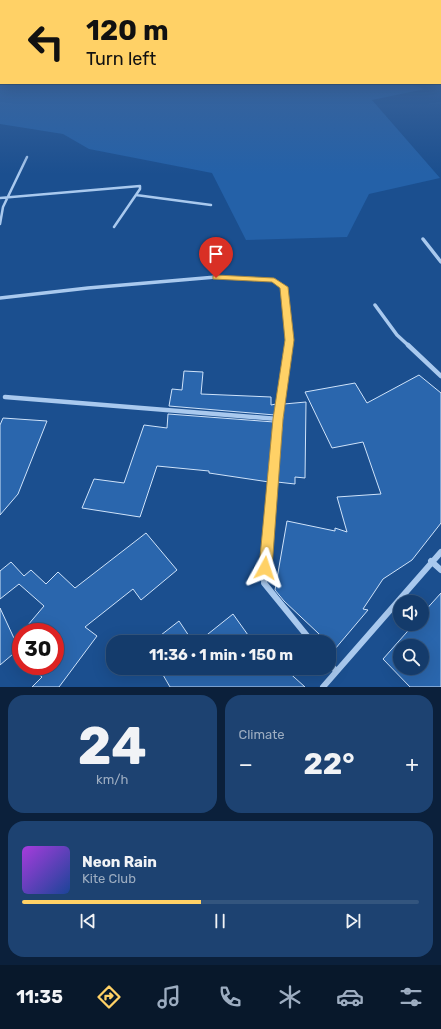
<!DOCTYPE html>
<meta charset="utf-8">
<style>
:root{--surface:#143b6b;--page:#1d4271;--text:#f1f3f6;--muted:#9dadc1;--line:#33557e;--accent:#ffd166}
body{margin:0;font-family:Rubik,sans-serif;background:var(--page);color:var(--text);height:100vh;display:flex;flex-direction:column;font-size:15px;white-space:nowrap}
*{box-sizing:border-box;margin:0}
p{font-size:13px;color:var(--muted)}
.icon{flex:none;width:22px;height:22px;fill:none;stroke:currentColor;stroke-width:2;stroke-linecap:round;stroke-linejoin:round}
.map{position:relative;height:687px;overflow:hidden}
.drawer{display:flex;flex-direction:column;gap:8px;padding:8px;background:#0b203b;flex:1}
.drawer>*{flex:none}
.guide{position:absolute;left:0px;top:0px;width:441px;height:84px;box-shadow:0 4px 16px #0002,0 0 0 1px var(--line);background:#ffd166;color:#111;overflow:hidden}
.fabs{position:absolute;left:393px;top:595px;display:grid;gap:8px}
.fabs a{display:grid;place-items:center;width:36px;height:36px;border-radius:50%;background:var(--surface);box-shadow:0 4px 16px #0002,0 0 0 1px var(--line);font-size:20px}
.speed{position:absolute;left:12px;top:623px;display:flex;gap:8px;font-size:20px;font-weight:700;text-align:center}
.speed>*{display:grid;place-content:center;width:52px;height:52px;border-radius:50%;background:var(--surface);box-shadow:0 4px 16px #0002,0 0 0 1px var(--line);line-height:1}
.speed .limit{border:6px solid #d22;background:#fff;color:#111}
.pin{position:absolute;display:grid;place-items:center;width:34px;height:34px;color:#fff;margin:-41px -17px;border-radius:50% 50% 50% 0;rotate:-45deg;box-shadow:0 0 4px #0007}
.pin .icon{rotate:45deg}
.me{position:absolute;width:44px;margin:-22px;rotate:5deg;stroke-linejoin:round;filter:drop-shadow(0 0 3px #0008)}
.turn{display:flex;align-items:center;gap:14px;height:84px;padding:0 20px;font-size:18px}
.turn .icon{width:52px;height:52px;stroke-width:2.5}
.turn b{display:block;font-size:28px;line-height:34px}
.big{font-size:30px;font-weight:700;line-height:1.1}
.drawer .tile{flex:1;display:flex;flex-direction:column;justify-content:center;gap:6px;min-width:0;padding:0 14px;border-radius:16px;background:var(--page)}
.drawer .dial{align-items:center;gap:0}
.dial b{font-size:52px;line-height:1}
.song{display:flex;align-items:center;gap:12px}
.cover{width:48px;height:48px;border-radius:6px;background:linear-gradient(135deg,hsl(280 70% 55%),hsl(220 70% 35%))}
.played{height:4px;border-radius:2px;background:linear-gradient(90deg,var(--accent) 45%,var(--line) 45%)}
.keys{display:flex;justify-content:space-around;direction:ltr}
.heat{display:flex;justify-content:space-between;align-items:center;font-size:22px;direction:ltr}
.drawer .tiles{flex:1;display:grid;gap:8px;grid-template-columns:1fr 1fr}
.tile:last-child{grid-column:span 2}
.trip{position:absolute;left:106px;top:635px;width:230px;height:40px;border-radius:16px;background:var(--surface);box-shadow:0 4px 16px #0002,0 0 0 1px var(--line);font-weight:700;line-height:40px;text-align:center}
.tabs{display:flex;height:64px;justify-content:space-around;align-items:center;background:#08182b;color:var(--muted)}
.tabs .icon{width:28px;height:28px}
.tabs .current{color:var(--accent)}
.tabs b{font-size:18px;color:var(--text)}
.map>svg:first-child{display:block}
.green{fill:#2461a8}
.building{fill:#2a66ad;stroke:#cfe3fa;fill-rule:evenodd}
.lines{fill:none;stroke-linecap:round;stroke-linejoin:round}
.minor-far3{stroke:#a9c9ee;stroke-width:2.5}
.minor-far2{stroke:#a9c9ee;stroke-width:3.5}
.minor-far1{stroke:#a9c9ee;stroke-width:4.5}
.minor{stroke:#a9c9ee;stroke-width:6}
.route{fill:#ffd166;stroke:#a68842}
</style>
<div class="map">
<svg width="441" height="687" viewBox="0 0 441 687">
<rect width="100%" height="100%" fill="#1b4f8f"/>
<path class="green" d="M0,78L1,83H405L425,89L372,100L440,178L369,194L347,237L246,240L212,173L89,149L63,134L0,124Z"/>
<path class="building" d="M184,371L203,372L201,394L271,397V405L276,404L275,415L169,406L172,389L182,390Z
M419,375L441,393V523L412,560L383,579L363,609L368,610L335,649L284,601L275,590L287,521L335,531V528L347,532L337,497L381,494L363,442L332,448L305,392L355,383L367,403Z
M306,402L305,478L295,477V484L277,482L284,404Z
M168,414L274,422L269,482L209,473V471L157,466L140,517L82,508L94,479L124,483L144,425L167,428Z
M3,418L47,421L18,494L0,515V425Z
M146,533L177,570L141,600L133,589L85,627L97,636L59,687H32L42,677L28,666H55V632H22L44,606L19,584L0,599V571L11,562L24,576L31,570L46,584L58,572L75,588Z
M441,593V687H410L383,659L414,624H422V614ZM400,646H422V668H400Z
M0,608L19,649L0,665Z
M233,614L253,642H198Z
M179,621L193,642H152Z
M159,668H284L305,687H170Z"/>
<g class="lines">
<path class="minor-far3" d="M136,195L211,205
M0,198L140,186V189L114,227
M0,224L3,207L27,157"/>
<path class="minor-far2" d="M423,239L441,262
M0,298L88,288L216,277L274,280L284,287L290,340L289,346
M375,305L397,335L409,346"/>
<path class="minor-far1" d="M408,345L441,376
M5,397L278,419
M272,494L278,419L289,345"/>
<path class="minor" d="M272,493L264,583L312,642
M431,561L441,570
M329,663L336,671
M323,687L441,552"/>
</g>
<linearGradient id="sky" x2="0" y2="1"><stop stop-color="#0f2b4f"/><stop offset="0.45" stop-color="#39639b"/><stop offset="1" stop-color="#39639b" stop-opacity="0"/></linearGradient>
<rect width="441" height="174" fill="url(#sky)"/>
<path class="route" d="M216,275L274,278L288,287L294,340L283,419L272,568L270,572L265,574L260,572L259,568L273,419L285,340L280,288L272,282L213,279V276Z"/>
</svg>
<div class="fabs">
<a><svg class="icon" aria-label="sound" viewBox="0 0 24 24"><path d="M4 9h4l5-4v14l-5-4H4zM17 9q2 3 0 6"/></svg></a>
<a><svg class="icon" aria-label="search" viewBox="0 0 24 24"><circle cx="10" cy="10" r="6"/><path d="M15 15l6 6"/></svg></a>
</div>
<div class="speed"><div class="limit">30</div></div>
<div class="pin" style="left:216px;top:278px;background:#d93025"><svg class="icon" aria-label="arrive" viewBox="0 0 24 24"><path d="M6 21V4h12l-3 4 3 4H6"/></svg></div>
<svg class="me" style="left:265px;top:568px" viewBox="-20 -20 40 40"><path d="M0-17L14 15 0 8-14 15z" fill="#ffd166" stroke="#fff" stroke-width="4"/></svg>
<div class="trip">11:36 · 1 min · 150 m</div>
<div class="guide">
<div class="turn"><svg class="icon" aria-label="left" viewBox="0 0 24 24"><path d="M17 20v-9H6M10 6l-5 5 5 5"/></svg><div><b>120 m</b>Turn left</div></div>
</div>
</div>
<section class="drawer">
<div class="tiles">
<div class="tile dial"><b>24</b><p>km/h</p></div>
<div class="tile"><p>Climate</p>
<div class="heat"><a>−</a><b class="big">22°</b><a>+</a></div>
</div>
<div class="tile">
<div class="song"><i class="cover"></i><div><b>Neon Rain</b><p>Kite Club</p></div></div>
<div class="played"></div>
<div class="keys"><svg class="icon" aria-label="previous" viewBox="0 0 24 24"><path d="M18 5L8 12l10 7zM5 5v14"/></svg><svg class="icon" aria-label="pause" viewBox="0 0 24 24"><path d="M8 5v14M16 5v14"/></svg><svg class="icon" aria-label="next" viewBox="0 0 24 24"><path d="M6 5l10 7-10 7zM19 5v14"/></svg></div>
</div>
</div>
</section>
<nav class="tabs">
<b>11:35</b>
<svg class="icon current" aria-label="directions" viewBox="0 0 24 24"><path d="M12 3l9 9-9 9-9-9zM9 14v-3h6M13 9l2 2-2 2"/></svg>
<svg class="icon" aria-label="music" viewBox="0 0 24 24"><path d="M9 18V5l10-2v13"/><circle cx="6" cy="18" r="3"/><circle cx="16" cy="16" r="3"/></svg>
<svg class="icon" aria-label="phone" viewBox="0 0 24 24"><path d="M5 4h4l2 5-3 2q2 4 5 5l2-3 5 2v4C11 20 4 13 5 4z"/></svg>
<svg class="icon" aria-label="climate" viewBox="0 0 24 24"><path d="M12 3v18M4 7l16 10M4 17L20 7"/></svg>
<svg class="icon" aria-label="car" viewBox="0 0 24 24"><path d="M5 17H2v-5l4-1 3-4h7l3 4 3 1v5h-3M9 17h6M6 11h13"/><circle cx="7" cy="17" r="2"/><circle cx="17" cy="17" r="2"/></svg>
<svg class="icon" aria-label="filters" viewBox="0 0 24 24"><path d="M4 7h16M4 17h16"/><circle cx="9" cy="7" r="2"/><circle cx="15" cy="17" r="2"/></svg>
</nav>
